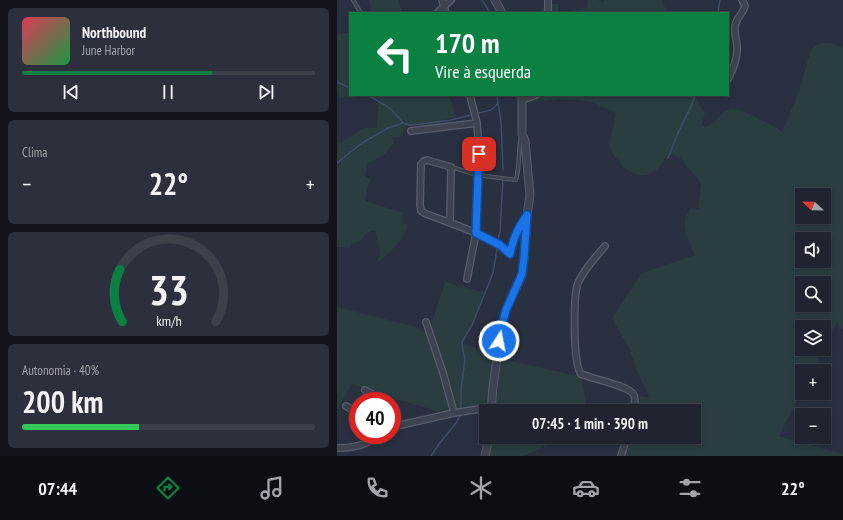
<!DOCTYPE html>
<html lang="pt">
<meta charset="utf-8">
<style>
:root{--surface:#1f2430;--page:#2c303c;--text:#f1f3f6;--muted:#a1a4ab;--line:#3c414c;--accent:#0b8043}
body{margin:0;font-family:"PT Sans Narrow",sans-serif;background:var(--page);color:var(--text);height:100vh;display:flex;flex-direction:column;font-size:15px;white-space:nowrap}
*{box-sizing:border-box;margin:0}
p{font-size:13px;color:var(--muted)}
.icon{flex:none;width:22px;height:22px;fill:none;stroke:currentColor;stroke-width:2;stroke-linecap:round;stroke-linejoin:round}
.map{position:relative;flex:1;overflow:hidden}
.drawer{display:flex;flex-direction:column;gap:8px;padding:8px;background:#11141a;width:337px}
.drawer>*{flex:none}
.top-card{position:absolute;left:12px;top:12px;width:380px;height:84px;border-radius:0px;box-shadow:0 2px 6px #0003,0 0 0 1px var(--line);background:#0b8043;color:#fff;overflow:hidden}
.needle{width:26px;rotate:292deg}
.buttons{position:absolute;left:458px;top:188px;display:grid;gap:8px}
.buttons a{display:grid;place-items:center;width:36px;height:36px;border-radius:0px;background:var(--surface);box-shadow:0 2px 6px #0003,0 0 0 1px var(--line);font-size:20px}
.speed{position:absolute;left:12px;top:392px;display:flex;gap:8px;font-size:20px;font-weight:700;text-align:center}
.speed>*{display:grid;place-content:center;width:52px;height:52px;border-radius:50%;background:var(--surface);box-shadow:0 2px 6px #0003,0 0 0 1px var(--line);line-height:1}
.speed .limit{border:6px solid #d22;background:#fff;color:#111}
.pin{position:absolute;display:grid;place-items:center;width:34px;height:34px;color:#fff;margin:-17px;border-radius:8px;box-shadow:0 2px 6px #0006}
.me{position:absolute;width:44px;margin:-22px;rotate:11deg;stroke-linejoin:round;filter:drop-shadow(0 0 3px #0008)}
.turn{display:flex;align-items:center;gap:14px;height:84px;padding:0 20px;font-size:18px}
.turn .icon{width:52px;height:52px;stroke-width:2.5}
.turn b{display:block;font-size:28px;line-height:34px}
.big{font-size:30px;font-weight:700;line-height:1.1}
.drawer .card{flex:1;display:flex;flex-direction:column;justify-content:center;gap:6px;min-width:0;padding:0 14px;border-radius:6px;background:var(--page)}
.drawer .dial{align-items:center;gap:0}
.dial svg{height:104px;overflow:visible;fill:none;stroke:var(--line);stroke-width:7;stroke-linecap:round;text-anchor:middle}
.dial text{fill:var(--text);stroke:none}
.song{display:flex;align-items:center;gap:12px}
.cover{width:48px;height:48px;border-radius:6px;background:linear-gradient(135deg,hsl(350 70% 55%),hsl(140 70% 35%))}
.played{height:4px;border-radius:2px;background:linear-gradient(90deg,var(--accent) 65%,var(--line) 65%)}
.keys{display:flex;justify-content:space-around;direction:ltr}
.heat{display:flex;justify-content:space-between;align-items:center;font-size:22px;direction:ltr}
.charge{height:6px;border-radius:3px;background:linear-gradient(90deg,#34c759 40%,var(--line) 0)}
.trip{position:absolute;left:142px;top:404px;width:222px;height:40px;border-radius:0px;background:var(--surface);box-shadow:0 2px 6px #0003,0 0 0 1px var(--line);font-weight:700;line-height:40px;text-align:center}
.tab-bar{display:flex;height:64px;justify-content:space-around;align-items:center;background:#0c0e13;color:var(--muted)}
.tab-bar .icon{width:28px;height:28px}
.tab-bar .on{color:var(--accent)}
.tab-bar b{font-size:18px;color:var(--text)}
main{display:flex;flex:1;min-height:0}
.map>svg:first-child{display:block}
.green{fill:#2b3d41;fill-rule:evenodd}
.lines{fill:none;stroke-linecap:round;stroke-linejoin:round}
.stream{stroke:#404d68;stroke-width:1.5}
.service-casing{stroke:#585e6b;stroke-width:4.5}
.minor-casing{stroke:#585e6b;stroke-width:8}
.tertiary-casing{stroke:#585e6b;stroke-width:9}
.service{stroke:#3d4350;stroke-width:2.5}
.minor{stroke:#3d4350;stroke-width:5.5}
.tertiary{stroke:#3d4350;stroke-width:7}
.route-casing{stroke:#114b97;stroke-width:10}
.route{stroke:#1a73e8;stroke-width:7}
</style>
<main>
<section class="drawer">
<div class="card">
<div class="song"><i class="cover"></i><div><b>Northbound</b><p>June Harbor</p></div></div>
<div class="played"></div>
<div class="keys"><svg class="icon" aria-label="previous" viewBox="0 0 24 24"><path d="M18 5L8 12l10 7zM5 5v14"/></svg><svg class="icon" aria-label="pause" viewBox="0 0 24 24"><path d="M8 5v14M16 5v14"/></svg><svg class="icon" aria-label="next" viewBox="0 0 24 24"><path d="M6 5l10 7-10 7zM19 5v14"/></svg></div>
</div>
<div class="card"><p>Clima</p>
<div class="heat"><a>−</a><b class="big">22°</b><a>+</a></div>
</div>
<div class="card dial"><svg viewBox="0 0 100 80">
<path d="M14 69A42 42 0 1 1 86 69"/>
<path d="M14 69A42 42 0 0 1 12 29" stroke="#0b8043"/>
<text x="50" y="56" font-size="32" font-weight="700">33</text>
<text x="50" y="72" font-size="11">km/h</text>
</svg></div>
<div class="card"><p>Autonomia · 40%</p><b class="big">200 km</b><div class="charge"></div></div>
</section>
<div class="map">
<svg width="506" height="456" viewBox="0 0 506 456">
<rect width="100%" height="100%" fill="#293040"/>
<path class="green" d="M32,0H62L65,13H35Z
M251,0H261L266,2L268,0H324L331,13H200L211,4H221L222,13L250,8Z
M13,32V95H112L119,117L105,120L104,126H70L65,136L54,138L57,143L45,157L31,163L28,176L33,179L28,201L66,213L65,223L71,225L65,238L54,251L41,262L43,250L38,230L29,233L25,240L14,244L13,248L0,247V145L23,130L28,128H40L42,99C37,99 33,97 29,97C16,96 14,101 0,95V35Z
M485,43H495L506,48V329L502,327L500,322L487,347V327H465V349H486L475,371H465V391L442,436L506,454V456H282L288,437H357V411H294L301,409L303,396L313,398L300,371L293,350L275,318L304,274L311,271L358,255C351,240 341,223 354,208L361,209L364,183L345,160L336,154L330,156C317,180 297,182 281,160C278,156 274,152 273,147C272,143 278,119 279,113L255,102L239,100L222,99L189,103L190,95H358L368,114L364,126H372L378,121L388,111L394,109L407,111L440,128L445,132L461,94L474,50L479,45ZM465,195H487V217H465ZM465,239H487V261H465ZM465,283H487V305H465Z
M108,282L147,292C142,303 139,315 134,326C131,333 127,337 126,344L157,353L151,411L114,415L62,400L15,384L0,410V307L79,327L87,332L94,325Z
M164,359L245,377L250,411H158Z
M155,437H228L187,456H152L154,449Z"/>
<g class="lines">
<path class="stream" d="M145,0L153,13
M381,13L383,0
M0,82L13,88
M30,95L48,105L55,110L66,123
M160,95L164,122L166,169
M331,158L341,133L355,104L358,95
M0,163L25,143L51,128L66,123L73,125L83,124L114,120L154,110L160,105L161,101
M161,240L163,231L166,178
M124,407V389L128,359L126,351L125,342L135,325L156,273L160,249
M94,456L102,444L119,423L123,416"/>
<g class="service-casing">
<path id="service" d="M16,0L24,13
M114,167L141,175L179,180C183,166 181,151 184,137"/>
</g>
<g class="minor-casing">
<path id="minor" d="M105,0L109,13
M100,13L114,0
M211,13V0
M391,79C397,68 401,57 400,45C399,39 397,32 398,26C399,18 406,14 408,6L405,0
M185,100L199,95
M74,131L140,123
M113,223L114,167L90,160L87,161L84,164L83,205L84,211L87,213C117,225 148,233 173,254C177,236 180,230 190,215
M268,246C258,258 247,269 241,283C236,296 236,364 244,374C255,379 292,385 297,395C299,399 297,406 297,411
M130,279L139,233L141,175L142,153L140,123L133,95
M89,322L107,376L117,413
M28,390L47,401
M9,406L21,413
M55,413L56,426
M55,427L117,413L155,407
M0,448C15,448 29,446 41,435
M284,456L290,437"/>
</g>
<g class="tertiary-casing">
<path id="tertiary" d="M158,0L165,13
M154,411L156,387L164,329L169,310L185,275L187,257L190,215L193,195L188,141L185,134V95
M148,456L152,437"/>
</g>
<use href="#service" class="service"/>
<use href="#minor" class="minor"/>
<use href="#tertiary" class="tertiary"/>
</g>
<g class="lines">
<g class="route-casing">
<path id="route" d="M142,154L141,175L139,233L163,245L173,254C177,236 180,230 190,215L187,258L185,274L169,310L164,329L162,341"/>
</g>
<use href="#route" class="route"/>
</g>
</svg>
<div class="buttons">
<a><svg class="needle" viewBox="-14 -14 28 28"><path d="M0-13l5 13h-10z" fill="#e53935"/><path d="M0 13l5-13h-10z" fill="#a1a4ab"/></svg></a>
<a><svg class="icon" aria-label="sound" viewBox="0 0 24 24"><path d="M4 9h4l5-4v14l-5-4H4zM17 9q2 3 0 6"/></svg></a>
<a><svg class="icon" aria-label="search" viewBox="0 0 24 24"><circle cx="10" cy="10" r="6"/><path d="M15 15l6 6"/></svg></a>
<a><svg class="icon" aria-label="layers" viewBox="0 0 24 24"><path d="M12 4l9 5-9 5-9-5zM3 14l9 5 9-5"/></svg></a>
<a>+</a>
<a>−</a>
</div>
<div class="speed"><div class="limit">40</div></div>
<div class="pin" style="left:142px;top:154px;background:#d93025"><svg class="icon" aria-label="arrive" viewBox="0 0 24 24"><path d="M6 21V4h12l-3 4 3 4H6"/></svg></div>
<svg class="me" style="left:162px;top:341px" viewBox="-20 -20 40 40"><circle r="17" fill="#1a73e8" stroke="#fff" stroke-width="3"/><path d="M0-11L8 9 0 5-8 9z" fill="#fff"/></svg>
<div class="trip">07:45 · 1 min · 390 m</div>
<div class="top-card">
<div class="turn"><svg class="icon" aria-label="left" viewBox="0 0 24 24"><path d="M17 20v-9H6M10 6l-5 5 5 5"/></svg><div><b>170 m</b>Vire à esquerda</div></div>
</div>
</div>
</main>
<nav class="tab-bar">
<b>07:44</b>
<svg class="icon on" aria-label="directions" viewBox="0 0 24 24"><path d="M12 3l9 9-9 9-9-9zM9 14v-3h6M13 9l2 2-2 2"/></svg>
<svg class="icon" aria-label="music" viewBox="0 0 24 24"><path d="M9 18V5l10-2v13"/><circle cx="6" cy="18" r="3"/><circle cx="16" cy="16" r="3"/></svg>
<svg class="icon" aria-label="phone" viewBox="0 0 24 24"><path d="M5 4h4l2 5-3 2q2 4 5 5l2-3 5 2v4C11 20 4 13 5 4z"/></svg>
<svg class="icon" aria-label="climate" viewBox="0 0 24 24"><path d="M12 3v18M4 7l16 10M4 17L20 7"/></svg>
<svg class="icon" aria-label="car" viewBox="0 0 24 24"><path d="M5 17H2v-5l4-1 3-4h7l3 4 3 1v5h-3M9 17h6M6 11h13"/><circle cx="7" cy="17" r="2"/><circle cx="17" cy="17" r="2"/></svg>
<svg class="icon" aria-label="filters" viewBox="0 0 24 24"><path d="M4 7h16M4 17h16"/><circle cx="9" cy="7" r="2"/><circle cx="15" cy="17" r="2"/></svg>
<b>22°</b>
</nav>
